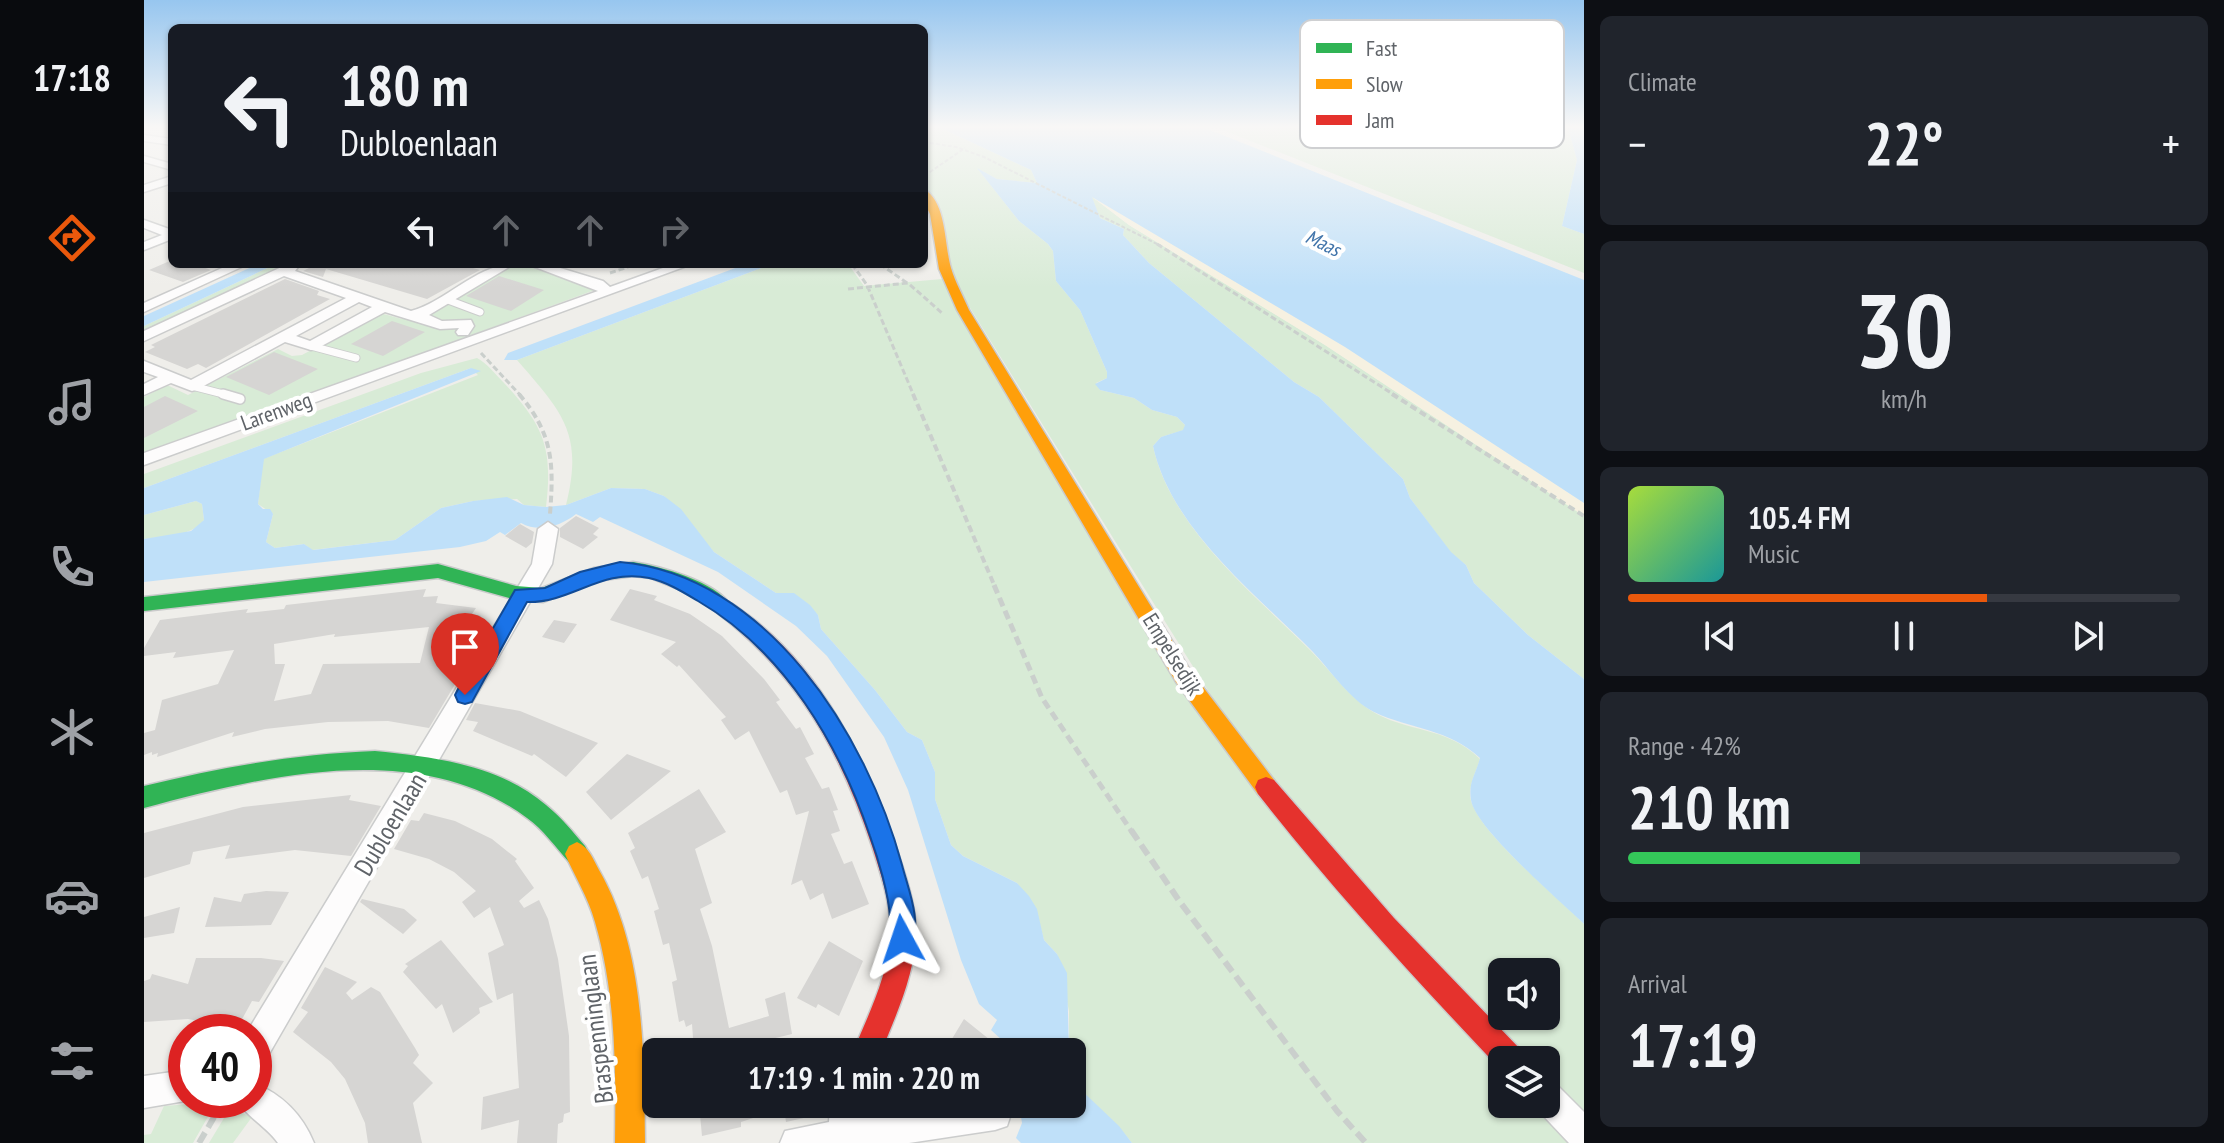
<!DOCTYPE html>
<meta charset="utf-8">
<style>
:root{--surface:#171b24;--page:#20242c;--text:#f1f3f6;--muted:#9ea1a6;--line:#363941;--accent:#ea580c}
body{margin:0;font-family:"PT Sans Narrow",sans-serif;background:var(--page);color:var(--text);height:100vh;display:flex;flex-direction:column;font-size:30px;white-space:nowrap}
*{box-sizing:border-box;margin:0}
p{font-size:26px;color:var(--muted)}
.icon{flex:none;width:44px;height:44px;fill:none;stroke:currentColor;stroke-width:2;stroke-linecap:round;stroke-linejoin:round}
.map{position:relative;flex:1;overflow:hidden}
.panel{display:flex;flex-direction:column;gap:16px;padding:16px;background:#0d0f14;width:640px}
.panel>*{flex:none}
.hud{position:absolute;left:24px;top:24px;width:760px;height:244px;border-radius:12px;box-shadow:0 2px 6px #0004;background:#171b24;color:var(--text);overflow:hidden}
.controls{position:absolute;left:1344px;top:958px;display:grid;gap:16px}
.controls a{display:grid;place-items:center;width:72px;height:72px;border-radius:12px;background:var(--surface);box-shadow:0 2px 6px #0004;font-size:40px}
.speed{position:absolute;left:24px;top:1014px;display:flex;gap:16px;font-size:40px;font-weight:700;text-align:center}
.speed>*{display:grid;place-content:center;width:104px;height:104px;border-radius:50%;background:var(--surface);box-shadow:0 2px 6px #0004;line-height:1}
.speed .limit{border:12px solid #d22;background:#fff;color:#111}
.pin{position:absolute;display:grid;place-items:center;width:68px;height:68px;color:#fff;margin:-82px -34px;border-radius:50% 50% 50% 0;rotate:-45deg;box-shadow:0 0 8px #0007}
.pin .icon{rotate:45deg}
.me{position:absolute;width:88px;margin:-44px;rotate:355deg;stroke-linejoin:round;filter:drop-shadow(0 0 6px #0008)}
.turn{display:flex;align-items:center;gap:28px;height:168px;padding:0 40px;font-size:36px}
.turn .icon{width:104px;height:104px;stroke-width:2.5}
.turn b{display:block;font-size:56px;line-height:68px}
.lanes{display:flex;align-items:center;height:76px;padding:0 40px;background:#0003;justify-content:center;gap:40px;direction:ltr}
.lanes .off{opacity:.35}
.big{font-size:60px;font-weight:800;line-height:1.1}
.panel .widget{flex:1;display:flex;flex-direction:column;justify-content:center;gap:12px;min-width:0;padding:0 28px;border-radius:12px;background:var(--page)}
.panel .dial{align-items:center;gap:0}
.dial b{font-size:104px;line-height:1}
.song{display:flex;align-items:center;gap:24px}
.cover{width:96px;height:96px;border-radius:12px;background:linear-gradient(135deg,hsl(80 70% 55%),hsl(180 70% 35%))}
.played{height:8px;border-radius:4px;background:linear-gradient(90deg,var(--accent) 65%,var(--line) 65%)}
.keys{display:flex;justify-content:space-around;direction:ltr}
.heat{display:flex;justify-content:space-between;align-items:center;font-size:44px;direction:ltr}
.charge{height:12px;border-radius:6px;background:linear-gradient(90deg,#34c759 42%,var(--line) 0)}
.trip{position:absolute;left:498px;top:1038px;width:444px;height:80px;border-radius:12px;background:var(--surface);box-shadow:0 2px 6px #0004;font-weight:800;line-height:80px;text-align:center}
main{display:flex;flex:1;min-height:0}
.tabs{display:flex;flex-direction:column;width:144px;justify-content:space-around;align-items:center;background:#090b0e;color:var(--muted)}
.tabs .icon{width:56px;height:56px}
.tabs .current{color:var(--accent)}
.tabs b{font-size:36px;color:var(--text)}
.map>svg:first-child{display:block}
.green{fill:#d8ebd6;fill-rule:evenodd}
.sand{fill:#f6f1e1}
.water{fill:#bfe0f9}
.building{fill:#d6d5d3;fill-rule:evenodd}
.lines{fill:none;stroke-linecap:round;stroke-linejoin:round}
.lane-far1-casing{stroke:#cbcccc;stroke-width:9}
.lane-casing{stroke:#cbcccc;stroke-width:12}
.street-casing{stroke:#cbcccc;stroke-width:3}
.fast-casing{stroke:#cacacb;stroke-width:3}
.slow-casing{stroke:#cacacb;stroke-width:3}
.jam-casing{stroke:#cacacb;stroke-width:3}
.path-far4{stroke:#cacfcc;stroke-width:2;stroke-dasharray:4 2;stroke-linecap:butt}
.path-far3{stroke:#cacfcc;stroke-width:3;stroke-dasharray:6 3;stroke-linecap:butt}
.path-far2{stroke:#cacfcc;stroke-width:4;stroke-dasharray:7 4;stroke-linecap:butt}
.path-far1{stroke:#cacfcc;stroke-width:5;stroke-dasharray:9 5;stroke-linecap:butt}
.path{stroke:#cacfcc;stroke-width:6;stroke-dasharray:12 6;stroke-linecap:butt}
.lane-far1{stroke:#fdfcfc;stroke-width:7}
.lane{stroke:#fdfcfc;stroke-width:9}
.street{fill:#fdfcfc;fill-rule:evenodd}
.fast{fill:#30b455;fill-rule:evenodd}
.slow{fill:#ff9f0a;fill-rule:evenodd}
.jam{fill:#e5322d;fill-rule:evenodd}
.route{fill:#1a73e8;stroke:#114b97;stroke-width:2}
.labels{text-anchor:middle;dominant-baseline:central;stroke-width:8;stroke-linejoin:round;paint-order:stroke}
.far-water-label{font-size:20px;font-style:italic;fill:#4174aa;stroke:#fff}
.street-label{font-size:22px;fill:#5f6368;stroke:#fff}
.near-street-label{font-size:26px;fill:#5f6368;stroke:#fff}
.key{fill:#fff;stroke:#cfd0d2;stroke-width:2}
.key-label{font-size:22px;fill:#5f6368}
</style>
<main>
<nav class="tabs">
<b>17:18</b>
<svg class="icon current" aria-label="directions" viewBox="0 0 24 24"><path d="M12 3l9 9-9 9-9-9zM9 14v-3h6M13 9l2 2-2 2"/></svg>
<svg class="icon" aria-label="music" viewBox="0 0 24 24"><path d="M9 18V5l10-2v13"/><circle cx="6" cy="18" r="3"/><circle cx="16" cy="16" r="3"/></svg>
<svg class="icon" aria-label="phone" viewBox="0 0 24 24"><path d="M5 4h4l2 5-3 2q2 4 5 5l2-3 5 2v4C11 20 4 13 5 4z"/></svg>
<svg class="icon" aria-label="climate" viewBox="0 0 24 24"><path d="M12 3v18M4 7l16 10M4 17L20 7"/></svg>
<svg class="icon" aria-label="car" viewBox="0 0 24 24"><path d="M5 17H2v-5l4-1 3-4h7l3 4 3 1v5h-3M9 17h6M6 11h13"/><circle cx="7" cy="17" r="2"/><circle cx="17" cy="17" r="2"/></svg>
<svg class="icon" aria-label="filters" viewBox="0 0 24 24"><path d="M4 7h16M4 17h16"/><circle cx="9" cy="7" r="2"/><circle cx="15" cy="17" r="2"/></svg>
</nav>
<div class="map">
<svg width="1440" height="1143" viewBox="0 0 1440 1143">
<rect width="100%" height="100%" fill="#efeeea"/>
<path class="green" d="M780,128H797L887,170L893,183L853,179L834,169L875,221L904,244L909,251L912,281L936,310L963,372V378L952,383L956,390L990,398L1008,410L1033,417L1041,425L1040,430L1017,437L1009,446C1026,527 1110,594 1166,650C1186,670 1203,695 1226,710C1262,733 1301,725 1336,759C1332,773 1321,790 1329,806C1343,839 1412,896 1440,924V1123L1402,1085V1060H1378L1096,742L813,287L790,197L780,187ZM1358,972H1402V1016H1358Z
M1074,128H1424L1433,160L1418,226L1440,234V273Z
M947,196L985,225L1181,345L1440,516V679L1384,635L1330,583L1322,565L1307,553L1266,498L1259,479L1175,397L1150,382L1005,263L979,235L980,229L956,218Z
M132,264H146L0,333V326Z
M369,264H377L451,286V290L0,454V397L23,385L44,395L134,349L148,356L158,355L236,313L258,319L277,318Z
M628,264H704L720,286L798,279L986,605L1358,1061V1104H1401L1440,1143H988C962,1107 928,1100 928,1052H925V1011L913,954L900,940L892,909L873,883L819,856L807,845L791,799V772L778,740L763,732L731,690L677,629L674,615L650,594L632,593L570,552L520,496L501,489L467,488L422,505C440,433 418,412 373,360Z
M333,358C343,363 352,375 360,383C400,426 409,448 402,507L380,505L373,499L329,501L297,508L251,540L168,550L160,544L131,548L122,542L129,514L114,504L119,459L334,375L327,368L0,488V474L277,373Z
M52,501L58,504L60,520C47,537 20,536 0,539V515Z
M46,1104L70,1106L49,1143H0V1135L7,1134L20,1106Z
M86,1108L108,1117L89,1143H65Z"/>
<path class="sand" d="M947,196L1201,347L1440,503V516L1181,345L985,225Z"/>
<path class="water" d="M797,128H1061L1440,280V503L1201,347L948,197L956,218L980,229L979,235L1005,263L1150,382L1175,397L1259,479L1266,498L1307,552L1322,565L1330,583L1384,635L1440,679V924C1416,901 1331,828 1327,800C1324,782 1332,774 1336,758C1304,728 1268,730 1230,712C1206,700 1187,671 1169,652C1112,594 1027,529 1009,446L1017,437L1039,430L1041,425L1033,417L1008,410L990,398L956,390L951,384L963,378V372L936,310L912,281L909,251L904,244L875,221L833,168L853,179L893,183L887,170Z
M1424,128H1440V234L1418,226L1433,160Z
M114,264H132L0,326V316Z
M602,264H628L373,360H360L364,353Z
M327,368L337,371L120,459L114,504L119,509H126L129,514L122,542L131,548L160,544L169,550L251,540L297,508L329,501L363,497L380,505L402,507L422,505L467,488L501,489L520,496L537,509L570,552L632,593H650L666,605L674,615L677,629L731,690L763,732L778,740L791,772V799L807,845L819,856L873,883L885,896L893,909L900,940L913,954L923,973L925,1052H871L847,1030L853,1020L835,1004L817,960L764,790L740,737L683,656L652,626L574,572L456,517L449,522L432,514C417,526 395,533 377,523L361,535L356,532L342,541L316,547L0,582V539L47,531L60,520L58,504L52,501L0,515V488Z
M928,1068L933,1086L975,1126L988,1143H877L872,1138L878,1123L875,1104H928Z"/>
<path class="building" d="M28,260V264H50L67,270L39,282L5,270Z
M173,264H315L336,270L283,299L182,269L179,277L159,271Z
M355,276L400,290L367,311L322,296Z
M141,279L175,291L173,295L186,299L62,368L54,364L43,369L1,352L11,347L7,345L11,343Z
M248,321L281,332L239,356L207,344Z
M130,352L174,369L125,395L82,377Z
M21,396L54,411L0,438V407Z
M432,516L455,528L449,534L454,537L439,549L416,537V528Z
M376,524L390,532L388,543L382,548L361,536Z
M282,589L279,597L294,596L292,603L332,608L328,614L337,616L307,663L323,664L285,728L244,721L184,722L121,729L88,737L90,732L13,757L14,753L8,755V752L0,755V733L11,730L18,700L74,684L90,650L29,658L32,652L0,656V648L16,620L104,609L102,613L140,609L142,605ZM285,627L276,663L179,664L167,694L130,701L141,664H131L130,644L191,634L190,637Z
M486,589L513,596L510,600L546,614L578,636L620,679L636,700L632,702L652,729L656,727L670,754L661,758L678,789L685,787L694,810L689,811L696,831L687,834L700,864L708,861L725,904L688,919L679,893L666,900L658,880L647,885L665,811L652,815L643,790L636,793L605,731L591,740L577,720L582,717L535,665L533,667L517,654L532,642L466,620Z
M410,620L433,624L420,643L398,637Z
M331,703L376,711L454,743L422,777L390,754L388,756L329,731L334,722L322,720Z
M483,754L527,771L467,820L442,792Z
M555,789L582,832L551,849L568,903L556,909L568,946L585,1028L625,1016L621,999L641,992L648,1034L607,1044L608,1052H550L548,1024L542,1027L540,1020L535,1022L528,982L533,980L525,943L519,945L510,911L515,909L504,876L498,879L486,851L491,848L484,833Z
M207,795L205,800L237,806L207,856L151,850L81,859L86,845L49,852L46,864L0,878V833L99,807Z
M280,813L311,821L348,839L373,859L371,861L390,888L375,901L380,908L395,900L404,919L414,959L425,1036L426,1112L420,1114L419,1122L414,1124L413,1143H373L375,1120L337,1130L339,1097L375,1088L369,993L353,1000L344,953L360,945L346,907L330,918L318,902L332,891L310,872L285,859L250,849L267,820L275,821Z
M122,891L145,892L127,925L61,927L70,897L97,902L100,894Z
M218,899L260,909L273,920L259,934L216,902Z
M36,907L30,933L0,938V917Z
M297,940L349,1002L335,1008L336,1013L309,1033L298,1004L292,1009L259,972L264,966L261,964Z
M685,941L719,961L695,1016L674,1004L672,1008L653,998Z
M52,958H117L140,961L115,1002L108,1001L91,1032H74L77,1025L44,1019L0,1022V981L6,979L8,974L44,984Z
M181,967L213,982L202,993L208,1000L227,987L236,992L271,1048L275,1055L269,1063L289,1083L269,1103L278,1143H224L221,1123L201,1079L187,1062L149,1032L164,1012L157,1008Z
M820,1019L861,1052H800Z
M555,1104H683L682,1113L642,1122L640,1108L597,1122V1127L558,1136Z"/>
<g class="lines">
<g class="lane-far1-casing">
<path id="lane-far1" d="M304,300L336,312
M167,346L212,358
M48,386L87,396"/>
</g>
<g class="lane-casing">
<path id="lane" d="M79,394L96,399"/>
</g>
<g class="street-casing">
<path id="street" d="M0,135L28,139V145L0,141Z
M0,156L28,164V170L0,162Z
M28,176V183L0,192V185Z
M0,220L28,230V239L0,250V242L18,235L0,228Z
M87,264H104L0,312V303Z
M144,264H153L154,267L151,271L267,311C303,301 333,264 370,264L285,315L298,321L327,320L330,326L324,335H314L312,332L315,328L296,329L241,312L172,349L167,350L141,342L54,389L48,391L27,383L0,395V384L14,377L0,372V361L47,380L202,298L140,276L0,341V331ZM215,302L228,307L166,341L152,336Z
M383,264H403L459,281L466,287L530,264H548L0,465V453L454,291Z
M404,522L414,529L408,564L121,1061L110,1066V1032H103L388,564L394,529Z
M42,1070V1100H47L0,1108V1076Z
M1402,1080L1413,1085L1440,1112V1143H1425L1391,1107L1389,1104H1402Z
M110,1083C139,1095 158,1114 170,1143H134C123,1127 101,1116 94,1100H110Z
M686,1104H718V1117L808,1104H863L867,1114L863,1126L851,1130L765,1143H636L641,1131L685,1122Z"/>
</g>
<g class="fast-casing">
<path id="fast" d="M489,562C516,566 573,582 587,606L585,611L578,613L547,594L507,578L489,576L452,581L399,602L372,600L294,578L0,611V597L294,564L372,586L398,588L450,568Z
M231,751C290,757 356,765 402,805C417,817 429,832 441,846L445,854L441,862L433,866L425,862C412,848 399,829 383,818C274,737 120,776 0,808V786C77,767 152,754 231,751Z"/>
</g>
<g class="slow-casing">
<path id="slow" d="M780,189C803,203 800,244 807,268C811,282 819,296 825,310L1046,670L1130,780L1133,787L1130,794L1122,797L1114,794L1032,682L813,310L795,269L786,214L780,202Z
M433,842C445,847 449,859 455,870C501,950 500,1054 501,1143H471C472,1069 472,994 451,922C444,897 431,877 421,854L425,846Z"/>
</g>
<g class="jam-casing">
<path id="jam" d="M578,599C588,602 595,609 604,615C679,671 722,761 752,847C761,874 771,902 772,930C772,972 753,1013 737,1052H709C724,1015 744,977 746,936C748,905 737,875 728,846C696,750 653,673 571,611L569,606L571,601Z
M1122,777L1130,780L1250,918L1377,1050L1381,1060H1358L1357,1070C1273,981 1190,891 1114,794L1111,787L1114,780Z"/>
</g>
<path class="path-far4" d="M780,142L812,147L840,157L1017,246
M780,171L786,172L821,148"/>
<path class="path-far3" d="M1013,244L1252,396
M708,264L723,285L770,396
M736,264L763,283
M466,273L484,267
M704,289L764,283L798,313
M337,353L377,396"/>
<path class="path-far2" d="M375,394C409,434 410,463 406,514
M769,394L851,587
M1248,394L1440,516"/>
<path class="path-far1" d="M850,585L898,698L988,832"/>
<path class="path" d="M987,830L1036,902L1193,1111L1222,1143
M55,1143L80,1100"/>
<use href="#lane-far1" class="lane-far1"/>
<use href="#lane" class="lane"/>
<use href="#street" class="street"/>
<use href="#fast" class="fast"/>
<use href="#slow" class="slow"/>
<use href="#jam" class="jam"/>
</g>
<linearGradient id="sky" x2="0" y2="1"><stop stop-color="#97c6ef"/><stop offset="0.44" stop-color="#f8f7f6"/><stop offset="1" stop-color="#f8f7f6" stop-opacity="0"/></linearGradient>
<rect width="1440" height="288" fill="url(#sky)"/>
<path class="route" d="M476,562C623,575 723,735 758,865C765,892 778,921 767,948L758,952L749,948C744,937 747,929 746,918C745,895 734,858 726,836C695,744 640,651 554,601C539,592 523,582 505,578C457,568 428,603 383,602L328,702L321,704L314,702L311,695L314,689L371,590L401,588L436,572Z"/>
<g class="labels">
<g class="far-water-label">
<text transform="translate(1179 243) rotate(26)">Maas</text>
</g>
<g class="street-label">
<text transform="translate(132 411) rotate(-20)">Larenweg</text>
<text transform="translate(1029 654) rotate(58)">Empelsedijk</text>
</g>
<g class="near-street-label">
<text transform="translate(246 824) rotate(-59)">Dubloenlaan</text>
<text transform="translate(451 1029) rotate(-97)">Braspenninglaan</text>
</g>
</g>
<rect x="1156" y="20" width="264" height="128" rx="12" class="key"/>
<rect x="1172" y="43" width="36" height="10" fill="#30b455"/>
<rect x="1172" y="79" width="36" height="10" fill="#ff9f0a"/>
<rect x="1172" y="115" width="36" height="10" fill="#e5322d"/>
<g class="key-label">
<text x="1222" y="56">Fast</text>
<text x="1222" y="92">Slow</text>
<text x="1222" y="128">Jam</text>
</g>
</svg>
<div class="controls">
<a><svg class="icon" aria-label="sound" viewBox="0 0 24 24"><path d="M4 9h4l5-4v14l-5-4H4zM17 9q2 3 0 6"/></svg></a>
<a><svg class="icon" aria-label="layers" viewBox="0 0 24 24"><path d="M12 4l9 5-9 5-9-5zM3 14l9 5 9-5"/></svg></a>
</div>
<div class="speed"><div class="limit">40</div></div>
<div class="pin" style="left:321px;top:695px;background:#d93025"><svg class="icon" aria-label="arrive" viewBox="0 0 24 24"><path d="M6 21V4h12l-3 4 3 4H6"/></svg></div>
<svg class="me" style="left:758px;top:939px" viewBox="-20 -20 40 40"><path d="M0-17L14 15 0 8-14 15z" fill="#1a73e8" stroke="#fff" stroke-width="4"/></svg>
<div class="trip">17:19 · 1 min · 220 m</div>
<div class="hud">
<div class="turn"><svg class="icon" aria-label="left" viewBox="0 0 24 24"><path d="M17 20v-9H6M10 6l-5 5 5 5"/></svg><div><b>180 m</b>Dubloenlaan</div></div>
<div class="lanes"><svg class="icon" aria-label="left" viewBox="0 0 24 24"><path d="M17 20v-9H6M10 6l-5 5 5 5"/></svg><svg class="icon off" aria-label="ahead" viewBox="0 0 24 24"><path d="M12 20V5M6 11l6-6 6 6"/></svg><svg class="icon off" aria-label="ahead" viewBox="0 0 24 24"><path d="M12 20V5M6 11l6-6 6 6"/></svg><svg class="icon off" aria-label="right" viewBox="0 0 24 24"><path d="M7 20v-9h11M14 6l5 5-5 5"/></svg></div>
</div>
</div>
<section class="panel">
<div class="widget"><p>Climate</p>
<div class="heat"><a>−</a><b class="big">22°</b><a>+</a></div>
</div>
<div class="widget dial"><b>30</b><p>km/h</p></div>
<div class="widget">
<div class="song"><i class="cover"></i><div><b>105.4 FM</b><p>Music</p></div></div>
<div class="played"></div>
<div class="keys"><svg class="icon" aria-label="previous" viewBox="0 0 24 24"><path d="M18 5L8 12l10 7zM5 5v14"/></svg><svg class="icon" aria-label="pause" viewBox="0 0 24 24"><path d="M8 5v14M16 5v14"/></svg><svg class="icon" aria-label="next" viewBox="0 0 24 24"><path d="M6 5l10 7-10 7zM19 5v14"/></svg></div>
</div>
<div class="widget"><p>Range · 42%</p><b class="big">210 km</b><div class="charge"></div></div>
<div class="widget"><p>Arrival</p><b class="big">17:19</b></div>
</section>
</main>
